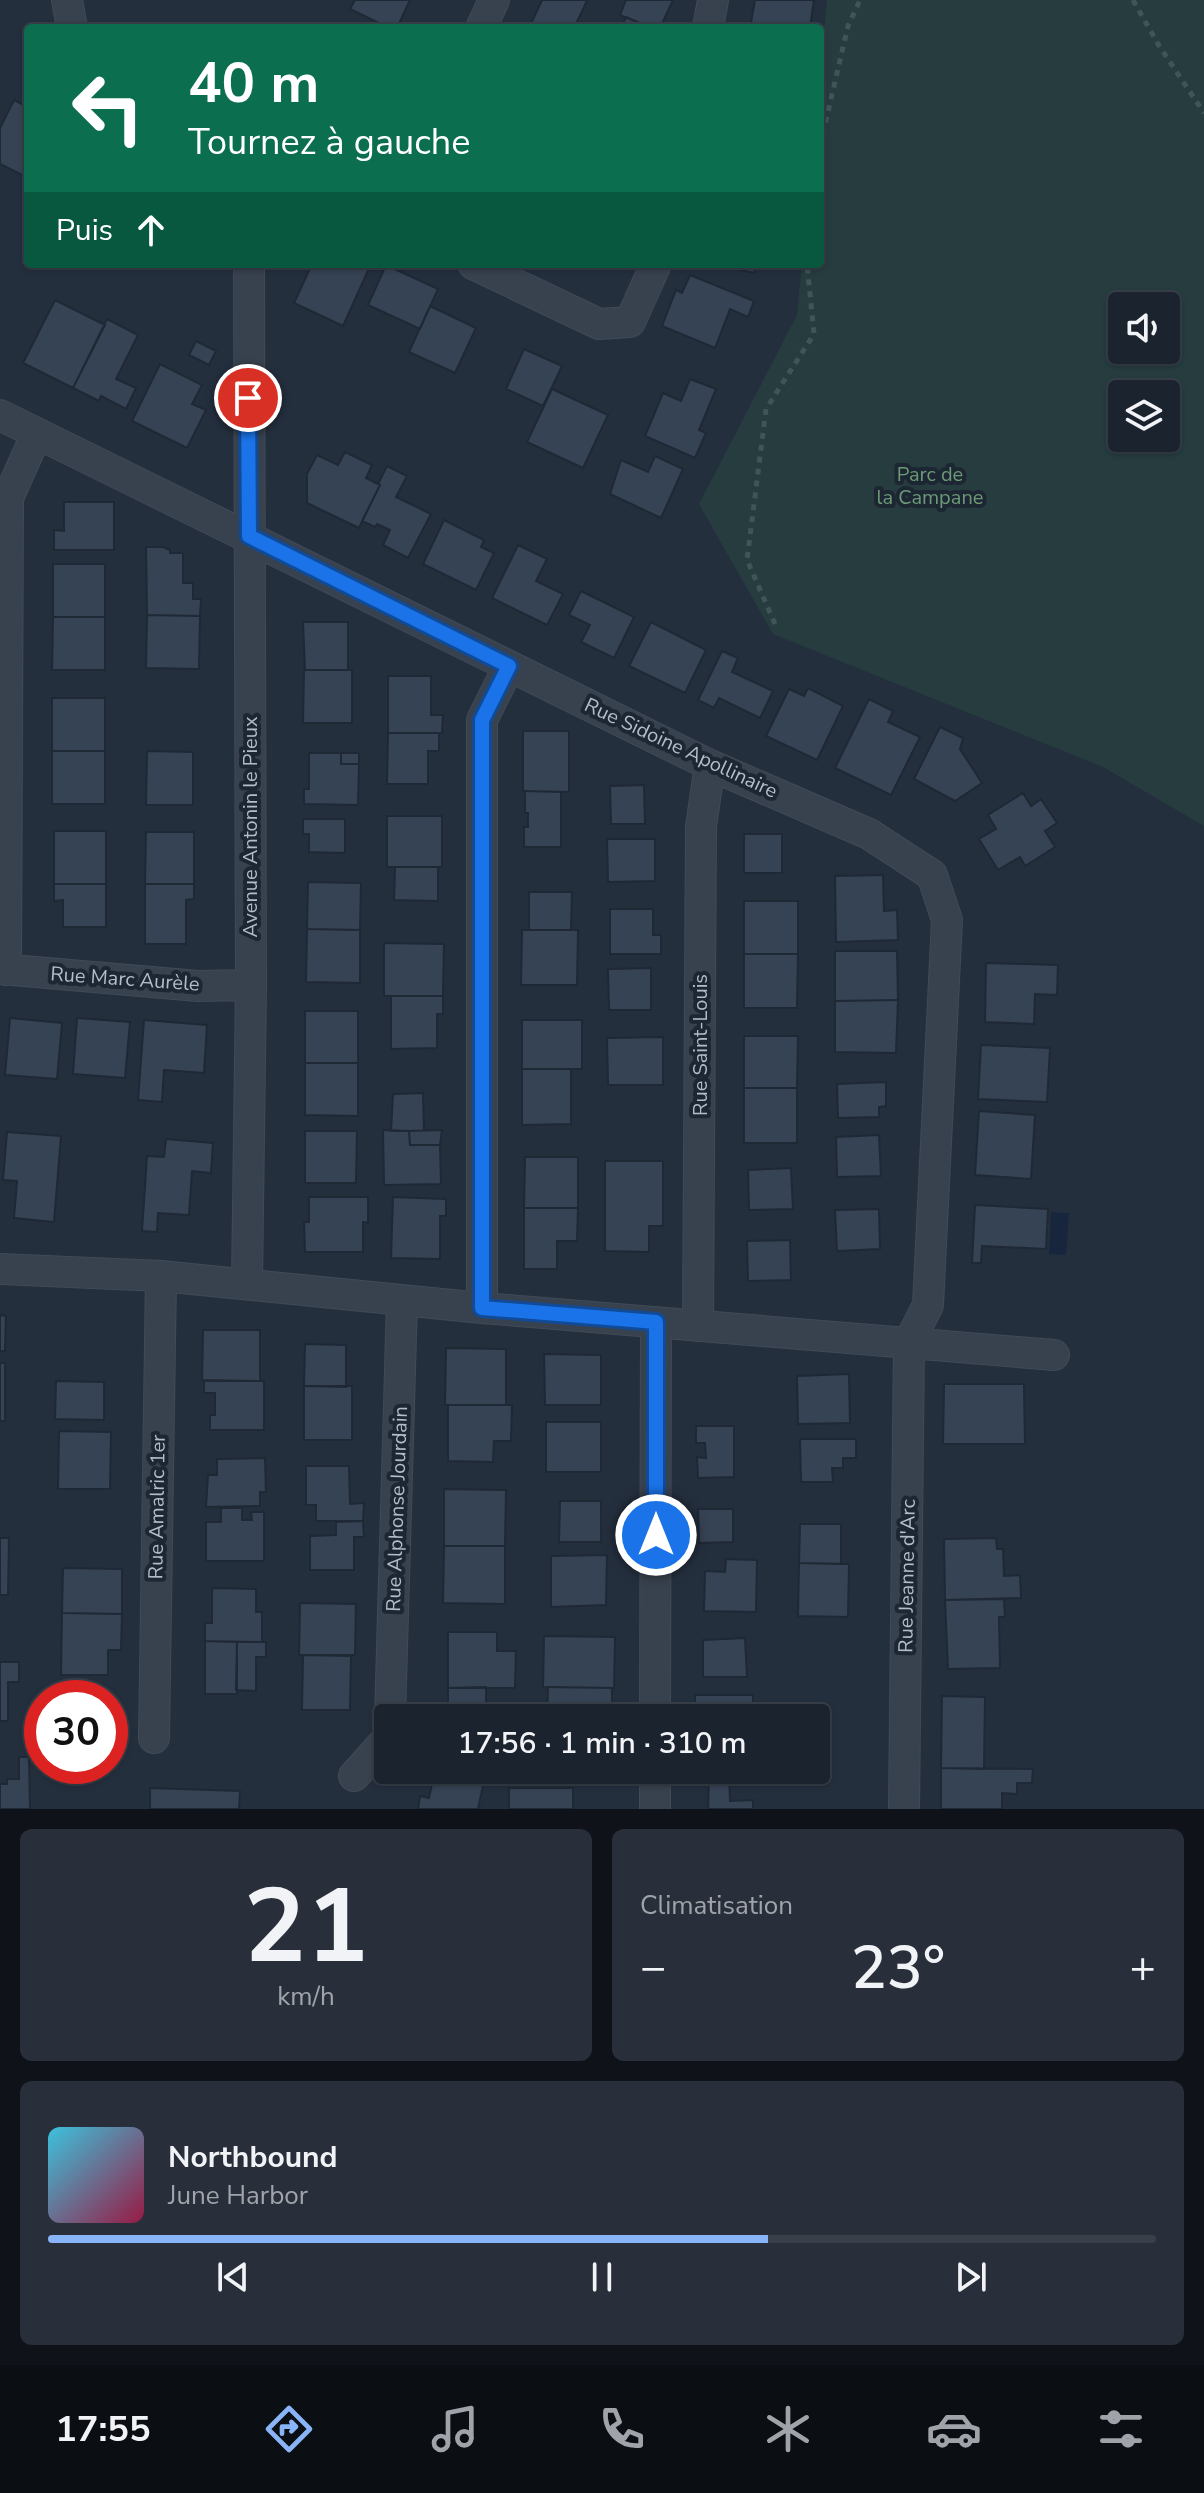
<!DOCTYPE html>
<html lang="fr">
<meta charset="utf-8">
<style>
:root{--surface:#1b232e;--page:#282f3a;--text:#f1f3f6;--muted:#a0a4aa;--line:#39404a;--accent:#8ab4f8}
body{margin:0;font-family:"Nunito Sans",sans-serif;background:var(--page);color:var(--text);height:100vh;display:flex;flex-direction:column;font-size:30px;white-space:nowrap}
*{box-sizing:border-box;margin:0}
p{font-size:26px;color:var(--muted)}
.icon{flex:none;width:44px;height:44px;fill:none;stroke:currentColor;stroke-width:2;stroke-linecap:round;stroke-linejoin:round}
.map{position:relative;height:1809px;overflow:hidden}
.panel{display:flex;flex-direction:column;gap:20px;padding:20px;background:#0f1319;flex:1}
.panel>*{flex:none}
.top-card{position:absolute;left:24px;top:24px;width:800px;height:244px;border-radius:8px;box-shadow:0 2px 6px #0004,0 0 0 2px var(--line);background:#0b6e4f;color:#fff;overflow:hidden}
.controls{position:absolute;left:1108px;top:292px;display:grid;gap:16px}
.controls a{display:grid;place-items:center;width:72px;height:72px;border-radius:8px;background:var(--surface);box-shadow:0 2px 6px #0004,0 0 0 2px var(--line);font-size:40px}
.speed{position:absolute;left:24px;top:1680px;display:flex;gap:16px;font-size:40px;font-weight:700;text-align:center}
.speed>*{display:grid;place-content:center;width:104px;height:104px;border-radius:50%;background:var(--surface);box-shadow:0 2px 6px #0004,0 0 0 2px var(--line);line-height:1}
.speed .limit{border:12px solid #d22;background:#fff;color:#111}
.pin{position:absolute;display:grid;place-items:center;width:68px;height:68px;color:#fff;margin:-34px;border:4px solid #fff;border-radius:50%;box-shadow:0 2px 8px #0007}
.me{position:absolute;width:88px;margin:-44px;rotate:0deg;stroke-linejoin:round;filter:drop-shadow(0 0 6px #0008)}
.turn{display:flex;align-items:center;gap:28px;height:168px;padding:0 32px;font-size:36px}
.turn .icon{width:104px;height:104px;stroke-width:2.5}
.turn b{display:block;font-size:56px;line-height:68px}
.then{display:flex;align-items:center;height:76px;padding:0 32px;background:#0003;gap:16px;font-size:30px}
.big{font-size:60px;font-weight:600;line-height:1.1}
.panel .card{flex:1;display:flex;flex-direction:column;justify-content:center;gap:12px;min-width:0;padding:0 28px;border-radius:12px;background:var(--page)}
.panel .dial{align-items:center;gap:0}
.dial b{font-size:104px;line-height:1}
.song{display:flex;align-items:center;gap:24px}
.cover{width:96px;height:96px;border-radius:12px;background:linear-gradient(135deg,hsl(190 70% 55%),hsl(340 70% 35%))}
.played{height:8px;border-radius:4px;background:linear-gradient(90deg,var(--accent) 65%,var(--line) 65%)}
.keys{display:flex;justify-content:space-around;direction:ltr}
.heat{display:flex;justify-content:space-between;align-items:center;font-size:44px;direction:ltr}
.panel .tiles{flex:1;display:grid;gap:20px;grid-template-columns:1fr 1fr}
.card:last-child{grid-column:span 2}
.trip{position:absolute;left:374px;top:1704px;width:456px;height:80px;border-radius:8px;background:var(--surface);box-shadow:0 2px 6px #0004,0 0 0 2px var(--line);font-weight:600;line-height:80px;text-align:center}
.menu{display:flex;height:128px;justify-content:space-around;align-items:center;background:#0b0e12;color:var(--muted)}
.menu .icon{width:56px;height:56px}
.menu .on{color:var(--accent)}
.menu b{font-size:36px;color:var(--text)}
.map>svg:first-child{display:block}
.green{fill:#263c3f;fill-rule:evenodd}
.water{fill:#17263c}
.building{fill:#364354;stroke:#1f2835;stroke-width:2}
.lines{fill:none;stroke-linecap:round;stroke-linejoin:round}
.minor-casing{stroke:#414a57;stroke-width:32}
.path{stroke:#3f5557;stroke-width:5;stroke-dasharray:6 6;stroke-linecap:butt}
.minor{stroke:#38414e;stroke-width:30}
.route-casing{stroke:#114b97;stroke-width:20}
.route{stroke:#1a73e8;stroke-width:14}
.labels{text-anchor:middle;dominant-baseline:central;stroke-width:8;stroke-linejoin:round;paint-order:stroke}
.park-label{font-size:20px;fill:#6b9a76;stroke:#1d2633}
.street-label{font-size:20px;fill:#b4bcc9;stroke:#1d2633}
</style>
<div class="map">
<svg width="1204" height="1809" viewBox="0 0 1204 1809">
<rect width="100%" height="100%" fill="#242f3e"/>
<path class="green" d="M827,0H1204V826L1103,767L773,634L699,504L797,315L802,264H820V74ZM1122,306H1166V350H1122ZM1122,394H1166V438H1122Z"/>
<path class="water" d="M1051,1212L1069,1213L1066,1255L1049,1254Z"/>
<path class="building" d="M355,0H410L397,28H389L350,9Z
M542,0H585L587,1L574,28H529Z
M626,0H673L660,28H651L620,15Z
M755,0H814L810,28H750Z
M626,17L651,28H621Z
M14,100L28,107V178L0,164V128Z
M312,264H332L344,269L346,264H371L343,326L294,303Z
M715,264H756L754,273Z
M386,265L438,289L420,329L368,305Z
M690,275L754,301L748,317L730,309L715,348L662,326L676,290L682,293Z
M55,300L105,325L73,388L23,363Z
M430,306L476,328L455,373L409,352Z
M107,319L138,335L116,379L136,388L126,409L101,396L99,401L73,388Z
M196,341L216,351L209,365L189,355Z
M524,349L562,366L543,406L506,389Z
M160,364L202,385L192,404L206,410L187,448L132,421Z
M690,379L716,389L699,430L706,433L695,458L645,436L663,393L681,401Z
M552,389L608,415L583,468L527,442Z
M345,452L372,465L366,478L380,485L359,528L307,503V474L317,455L338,465Z
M655,456L683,469L661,518L610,494L621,460L648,472Z
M387,466L407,476L396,497L431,514L408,558L383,545L390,530L377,524L375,527L362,521L380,485L378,484Z
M64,502H114V550H54V530L64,531Z
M444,520L484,540L481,547L494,553L476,590L423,564Z
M518,545L547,559L536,581L563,594L547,625L492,598Z
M146,547H163L170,550V553H183V583H193V599H201L200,616L147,615Z
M53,564H105V617H53Z
M581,591L634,617L614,658L581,642L590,625L569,615Z
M147,615L200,616L199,669L146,668Z
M53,617H105V670H52Z
M303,622H348V670H305Z
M651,622L706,650L685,693L629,666Z
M722,651L738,658L732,672L773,691L760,718L719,698L714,708L698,700Z
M304,670H352V723H303Z
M388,676H431V715H443L442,733H388Z
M808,688L843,706L817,760L766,736L789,689L804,696Z
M52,698H105V751H52Z
M869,699L893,711L888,722L920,737L891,795L835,768Z
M940,727L963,738L960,749L982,783L955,801L914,779Z
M523,731H569V792L523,791Z
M388,733H439V751H428V784H387Z
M52,751H105V804H52Z
M147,751L193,752V805H146Z
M309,753H341V764H359L358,805L304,804V789H309Z
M341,753H359V764H341Z
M644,785L645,824H611L610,786Z
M525,791L561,792V847H524V827H528V813H525Z
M1023,793L1031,806L1041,799L1057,823L1045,831L1055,847L1025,866L1020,857L998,870L979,839L996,829L988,815Z
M387,816H442V867H387Z
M303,819H345V853L309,852V834H303Z
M54,831H106V884H54Z
M146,832H194V884H145Z
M744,834H782V873H744Z
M607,839H655V881L608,882Z
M395,867H438V901L394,900Z
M883,875L884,911L897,910L898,940L836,942L835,876Z
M308,882L361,883L360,930L307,929Z
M54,884H106V927H63V900L54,901Z
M145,884H194V899L186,900V944H145Z
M529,892H572L571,930H529Z
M744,901H798V954H744Z
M610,909H653V935H661V954H610Z
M307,929L360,930V983L306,982Z
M522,930H578L577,985H521Z
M384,943L444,944L443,996H384Z
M835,951H897L898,1000L835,1001Z
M744,954H798L797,1008H744Z
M986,963L1058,965L1057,995L1035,994L1034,1024L985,1022Z
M651,968V1010H609L608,969Z
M391,996H443V1014H437V1048L391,1049Z
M898,1000L896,1053L835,1052V1001Z
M305,1011H358V1063H305Z
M10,1018L62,1023L57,1079L5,1075Z
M77,1018L130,1022L125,1078L73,1074Z
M144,1020L207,1025L204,1073L164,1070L162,1102L138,1100Z
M522,1020H582V1069H522Z
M744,1036H798L797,1088H744Z
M663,1037V1085H608L607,1038Z
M981,1045L1050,1048L1047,1102L978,1099Z
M305,1063H358V1116L305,1115Z
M522,1069H571V1124L522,1125Z
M886,1082V1106L879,1107V1117L838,1118L837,1084Z
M744,1088H797V1143H744Z
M423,1093L424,1131H391L393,1094Z
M979,1111L1035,1115L1031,1179L975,1175Z
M383,1130L409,1131L410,1145H440L441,1184L384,1185Z
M442,1130L440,1145H410L409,1131Z
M305,1131H357L356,1183H305Z
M7,1132L61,1136L54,1222L14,1218L17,1181L3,1180Z
M879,1135L881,1176L837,1177L836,1137Z
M166,1139L213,1143L211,1173L192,1171L189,1215L158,1213L157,1232L142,1231L147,1156L164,1157Z
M525,1157H578V1208H524Z
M605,1161H663V1226H649V1252L605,1251Z
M791,1168L793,1209L749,1210L748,1170Z
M309,1197H368V1223L363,1222V1252H305L304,1222H309Z
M393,1197L446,1199V1216H440V1259L391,1258Z
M975,1205L1048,1209L1046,1249L982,1246L981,1263H972Z
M524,1208H578L577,1241H557V1269H524Z
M879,1209L880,1249L837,1251L835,1210Z
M790,1240L791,1280L748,1281L747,1241Z
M0,1315L6,1316L5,1351H0Z
M203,1330H260V1381L202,1380Z
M305,1344L346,1345V1387L304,1386Z
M446,1348L506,1349V1405H445Z
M544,1354L601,1355V1405H545Z
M0,1363H5V1421H0Z
M849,1374L850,1423L798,1424L797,1376Z
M56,1381L104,1382V1420L55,1419Z
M204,1381H264V1430H210V1415H215V1393H204Z
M944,1384H1024L1025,1444H943Z
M304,1386H352V1440H304Z
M448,1405H512L511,1441H494L493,1462L448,1461Z
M546,1422H601V1472H546Z
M696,1426H734V1477L698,1478L697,1457L706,1458L705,1443H696Z
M59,1431L111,1432L110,1489H58Z
M800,1439H856V1458H843V1468H832L833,1482H801Z
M265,1458L266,1492H260V1506L206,1507L208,1475H217V1459Z
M306,1466H349L350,1504L364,1503L363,1521H316V1505H306Z
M444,1489L506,1490L505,1546H444Z
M560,1501H601V1542H559Z
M221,1508H242V1520H252L251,1512H264V1561H206V1522H221Z
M698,1509H733V1542L699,1543Z
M363,1521L364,1537H354V1570H310V1536L336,1535V1522Z
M800,1524H841V1564L799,1563Z
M0,1538H9L8,1595H0Z
M996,1538L997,1549H1003L1004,1576L1020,1575L1021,1598L945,1600L944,1539Z
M444,1546H505V1604L443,1603Z
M607,1555L606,1605L551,1607V1556Z
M726,1559L757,1560L756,1612L704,1611L705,1571L725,1572Z
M799,1563L849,1564L848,1617L798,1616Z
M63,1568L122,1569V1614L62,1613Z
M212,1588L256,1589V1612H262V1642L205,1641V1623H212Z
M1004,1599L1005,1617H999L1000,1668L948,1669L945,1600Z
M300,1603L356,1604L355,1655H299Z
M62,1613L122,1614L121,1650H108V1675H61Z
M448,1632H497V1651H516L515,1688H448Z
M544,1636L615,1637L614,1688L543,1687Z
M745,1638L747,1677H703V1640Z
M205,1641L237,1642V1694H205Z
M237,1642H266V1657H256V1691L236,1690Z
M303,1655L351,1656L350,1710H302Z
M0,1662H19V1682H8V1721H0Z
M486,1687V1718H448V1688Z
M548,1687L612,1688V1705H605V1718H547Z
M695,1695H753V1718H695Z
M942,1696L985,1697L984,1769L941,1768Z
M19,1757H29L30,1809H0V1784H7V1779H19Z
M941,1768L1033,1769L1032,1783H1017V1794L1002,1793V1809H941Z
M435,1770L484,1781L478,1809H418L420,1796L429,1798Z
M729,1775L730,1801L753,1800V1809H708L709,1776Z
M150,1788L240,1791L239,1809H150Z
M509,1788H573V1809H509Z"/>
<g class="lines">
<g class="minor-casing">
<path id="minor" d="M67,0L72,28
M481,28L494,0
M708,28L713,0
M473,264L599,324L630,322L656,264
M0,415L710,765L869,834L932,875L947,920L928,1305L909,1343L904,1809
M0,969L198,986L251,985
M6,970L8,498L37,433
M0,1269L161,1276L482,1308L1054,1355
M247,1284L251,985L249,264
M482,1308V720L509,666
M698,1326L701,826L710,765
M390,1718L402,1300
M655,1718L656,1322
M154,1738L161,1276
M354,1776L388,1738
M655,1809V1770"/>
</g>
<path class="path" d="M1133,0L1158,44L1204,113
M820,146L848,26L860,0
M775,624L747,560L766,409L814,334L807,264"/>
<use href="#minor" class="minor"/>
</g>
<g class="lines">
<g class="route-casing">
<path id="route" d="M248,398L249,536L509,666L482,720V1308L656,1322V1535"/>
</g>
<use href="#route" class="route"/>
</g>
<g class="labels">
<g class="park-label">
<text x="930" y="474">Parc de<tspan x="930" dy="23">la Campane</tspan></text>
</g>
<g class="street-label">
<text transform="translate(681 748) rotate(25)">Rue Sidoine Apollinaire</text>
<text transform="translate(250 827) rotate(-90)">Avenue Antonin le Pieux</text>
<text transform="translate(125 979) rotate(4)">Rue Marc Aurèle</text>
<text transform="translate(700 1045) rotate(-90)">Rue Saint-Louis</text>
<text transform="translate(157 1507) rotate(-89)">Rue Amalric 1er</text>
<text transform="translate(397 1509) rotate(-88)">Rue Alphonse Jourdain</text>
<text transform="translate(907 1576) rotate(-89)">Rue Jeanne d'Arc</text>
</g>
</g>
</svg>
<div class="controls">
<a><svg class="icon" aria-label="sound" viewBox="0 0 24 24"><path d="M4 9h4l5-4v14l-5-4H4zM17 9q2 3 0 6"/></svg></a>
<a><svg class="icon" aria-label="layers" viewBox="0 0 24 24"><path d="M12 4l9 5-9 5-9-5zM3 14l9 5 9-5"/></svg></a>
</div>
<div class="speed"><div class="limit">30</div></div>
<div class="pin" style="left:248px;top:398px;background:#d93025"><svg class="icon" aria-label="arrive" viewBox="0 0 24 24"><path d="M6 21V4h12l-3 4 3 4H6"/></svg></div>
<svg class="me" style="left:656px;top:1535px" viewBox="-20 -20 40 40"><circle r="17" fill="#1a73e8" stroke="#fff" stroke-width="3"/><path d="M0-11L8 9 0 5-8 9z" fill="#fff"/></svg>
<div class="trip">17:56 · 1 min · 310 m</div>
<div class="top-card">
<div class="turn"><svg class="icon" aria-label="left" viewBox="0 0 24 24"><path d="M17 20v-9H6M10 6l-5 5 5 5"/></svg><div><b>40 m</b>Tournez à gauche</div></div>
<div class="then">Puis<svg class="icon" aria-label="ahead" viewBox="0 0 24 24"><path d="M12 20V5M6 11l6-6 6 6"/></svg></div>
</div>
</div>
<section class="panel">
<div class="tiles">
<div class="card dial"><b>21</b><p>km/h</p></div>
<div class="card"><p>Climatisation</p>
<div class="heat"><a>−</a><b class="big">23°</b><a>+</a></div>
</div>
<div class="card">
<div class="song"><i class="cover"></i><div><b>Northbound</b><p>June Harbor</p></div></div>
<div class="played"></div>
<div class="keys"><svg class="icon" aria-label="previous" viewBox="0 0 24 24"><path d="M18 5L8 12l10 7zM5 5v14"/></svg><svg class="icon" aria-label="pause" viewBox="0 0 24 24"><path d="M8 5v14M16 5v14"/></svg><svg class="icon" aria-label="next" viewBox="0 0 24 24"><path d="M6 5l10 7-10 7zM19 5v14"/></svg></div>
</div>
</div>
</section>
<nav class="menu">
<b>17:55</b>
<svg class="icon on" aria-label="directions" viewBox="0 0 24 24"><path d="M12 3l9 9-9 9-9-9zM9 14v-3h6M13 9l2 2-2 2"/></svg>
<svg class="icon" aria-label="music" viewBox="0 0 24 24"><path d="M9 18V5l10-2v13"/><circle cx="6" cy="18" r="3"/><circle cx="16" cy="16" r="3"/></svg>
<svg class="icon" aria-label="phone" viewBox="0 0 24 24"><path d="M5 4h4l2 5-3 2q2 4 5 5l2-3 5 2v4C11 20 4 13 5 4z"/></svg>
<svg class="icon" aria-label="climate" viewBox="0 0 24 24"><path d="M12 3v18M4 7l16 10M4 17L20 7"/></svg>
<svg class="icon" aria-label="car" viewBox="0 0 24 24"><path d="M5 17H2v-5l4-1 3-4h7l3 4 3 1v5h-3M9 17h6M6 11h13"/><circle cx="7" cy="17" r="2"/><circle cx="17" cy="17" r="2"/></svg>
<svg class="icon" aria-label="filters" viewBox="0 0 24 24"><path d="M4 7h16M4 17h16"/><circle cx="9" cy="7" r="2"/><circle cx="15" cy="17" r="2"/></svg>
</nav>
